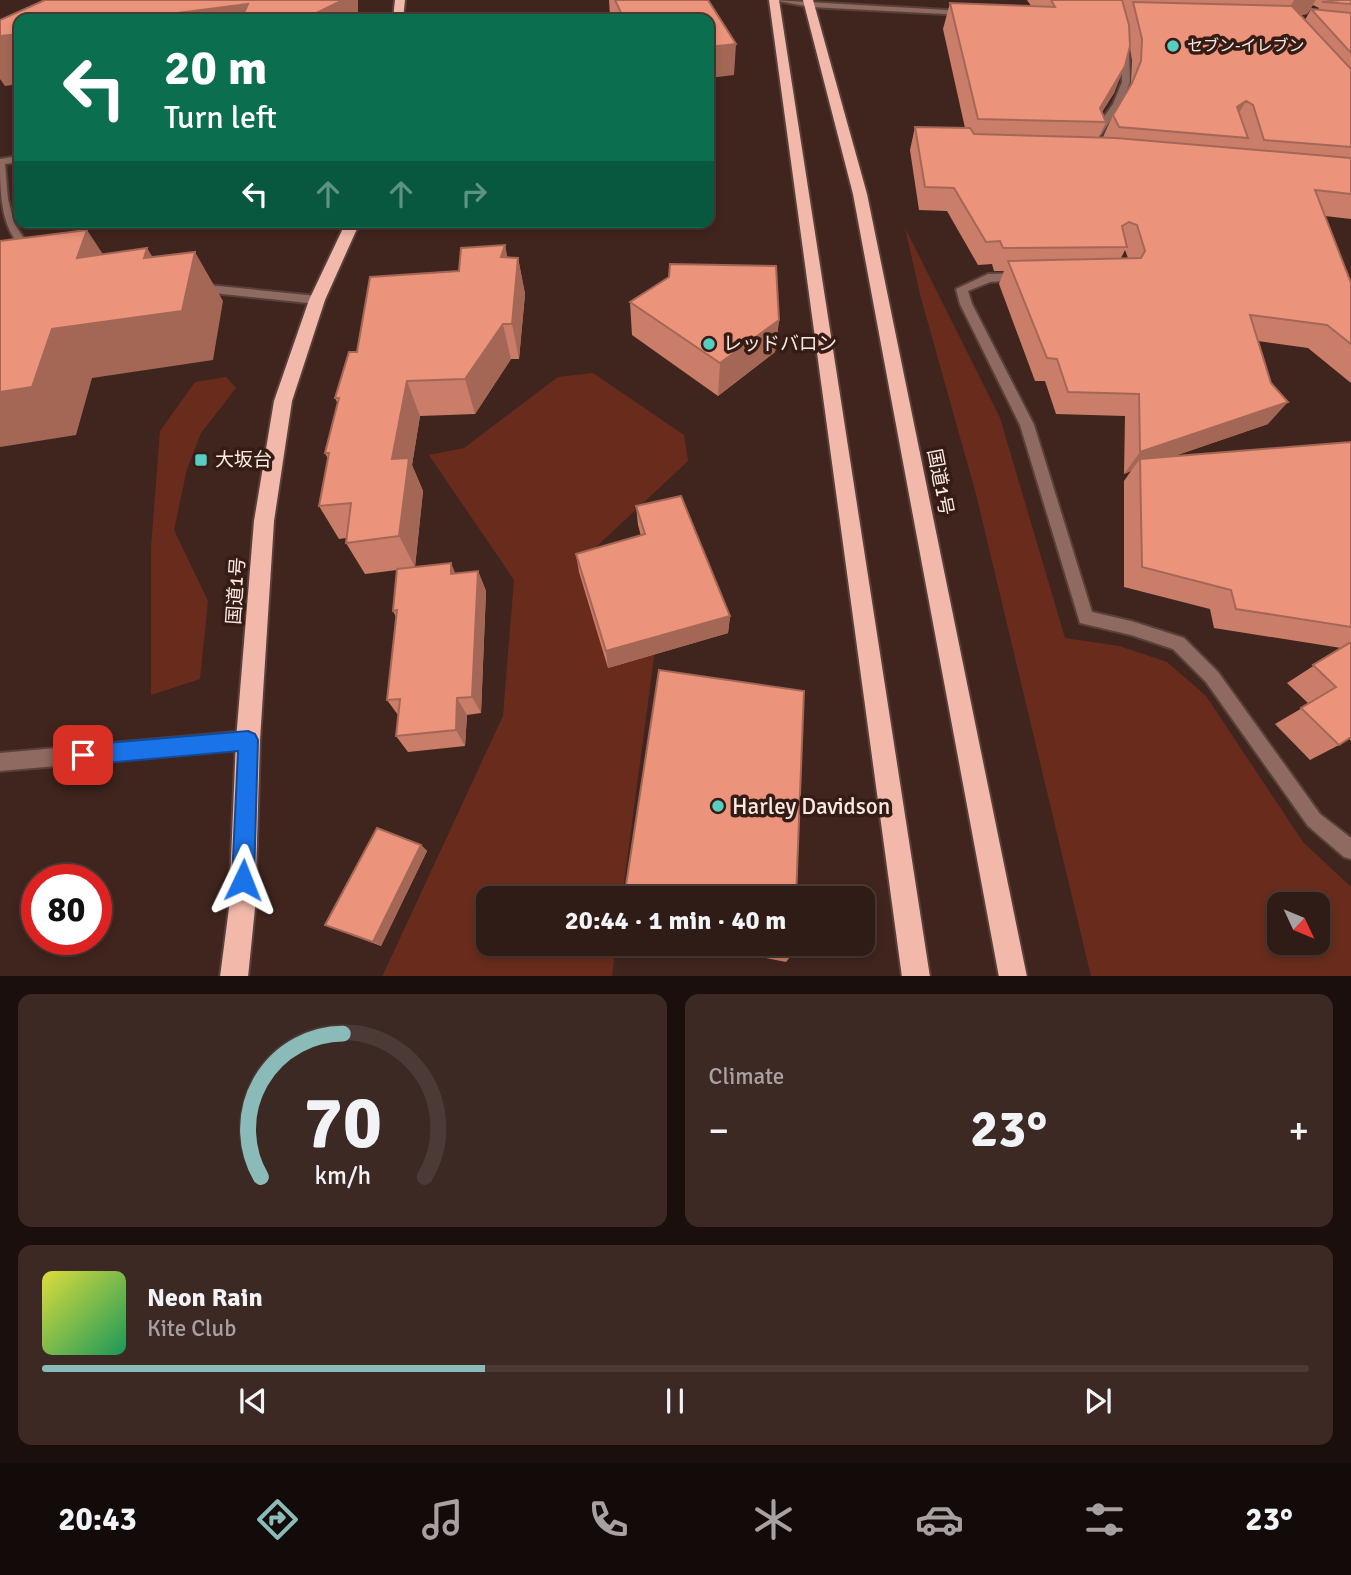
<!DOCTYPE html>
<meta charset="utf-8">
<style>
:root{--surface:#301c16;--page:#3c2923;--text:#f1f3f6;--muted:#a8a1a1;--line:#4b3a35;--accent:#8bbbb9}
body{margin:0;font-family:Signika,"Noto Sans JP",sans-serif;background:var(--page);color:var(--text);height:100vh;display:flex;flex-direction:column;font-size:26px;white-space:nowrap}
*{box-sizing:border-box;margin:0}
p{font-size:23px;color:var(--muted)}
.icon{flex:none;width:38px;height:38px;fill:none;stroke:currentColor;stroke-width:2;stroke-linecap:round;stroke-linejoin:round}
.map{position:relative;height:976px;overflow:hidden}
.sheet{display:flex;flex-direction:column;gap:18px;padding:18px;background:#1a0f0c;flex:1}
.sheet>*{flex:none}
.banner{position:absolute;left:14px;top:14px;width:700px;height:214px;border-radius:14px;box-shadow:0 4px 10px #0003,0 0 0 2px var(--line);background:#0b6e4f;color:#fff;overflow:hidden}
.needle{width:46px;rotate:134deg}
.buttons{position:absolute;left:1267px;top:892px;display:grid;gap:14px}
.buttons a{display:grid;place-items:center;width:63px;height:63px;border-radius:14px;background:var(--surface);box-shadow:0 4px 10px #0003,0 0 0 2px var(--line);font-size:35px}
.speed{position:absolute;left:21px;top:864px;display:flex;gap:14px;font-size:35px;font-weight:700;text-align:center}
.speed>*{display:grid;place-content:center;width:91px;height:91px;border-radius:50%;background:var(--surface);box-shadow:0 4px 10px #0003,0 0 0 2px var(--line);line-height:1}
.speed .limit{border:10px solid #d22;background:#fff;color:#111}
.pin{position:absolute;display:grid;place-items:center;width:60px;height:60px;color:#fff;margin:-30px;border-radius:14px;box-shadow:0 4px 10px #0006}
.me{position:absolute;width:77px;margin:-38px;rotate:2deg;stroke-linejoin:round;filter:drop-shadow(0 0 5px #0008)}
.turn{display:flex;align-items:center;gap:24px;height:147px;padding:0 35px;font-size:32px}
.turn .icon{width:91px;height:91px;stroke-width:2.5}
.turn b{display:block;font-size:49px;line-height:60px}
.lanes{display:flex;align-items:center;height:66px;padding:0 35px;background:#0003;justify-content:center;gap:35px;direction:ltr}
.lanes .off{opacity:.35}
.big{font-size:52px;font-weight:800;line-height:1.1}
.sheet .tile{flex:1;display:flex;flex-direction:column;justify-content:center;gap:10px;min-width:0;padding:0 24px;border-radius:14px;background:var(--page)}
.sheet .dial{align-items:center;gap:0}
.dial svg{height:182px;overflow:visible;fill:none;stroke:var(--line);stroke-width:7;stroke-linecap:round;text-anchor:middle}
.dial text{fill:var(--text);stroke:none}
.song{display:flex;align-items:center;gap:21px}
.cover{width:84px;height:84px;border-radius:10px;background:linear-gradient(135deg,hsl(60 70% 55%),hsl(150 70% 35%))}
.played{height:7px;border-radius:4px;background:linear-gradient(90deg,var(--accent) 35%,var(--line) 35%)}
.keys{display:flex;justify-content:space-around;direction:ltr}
.heat{display:flex;justify-content:space-between;align-items:center;font-size:38px;direction:ltr}
.sheet .tiles{flex:1;display:grid;gap:18px;grid-template-columns:1fr 1fr}
.tile:last-child{grid-column:span 2}
.trip{position:absolute;left:476px;top:886px;width:399px;height:70px;border-radius:14px;background:var(--surface);box-shadow:0 4px 10px #0003,0 0 0 2px var(--line);font-weight:800;line-height:70px;text-align:center}
.dock{display:flex;height:112px;justify-content:space-around;align-items:center;background:#130b09;color:var(--muted)}
.dock .icon{width:49px;height:49px}
.dock .selected{color:var(--accent)}
.dock b{font-size:32px;color:var(--text)}
.map>svg:first-child{display:block}
.green{fill:#692c1c;fill-rule:evenodd}
.lines{fill:none;stroke-linecap:round;stroke-linejoin:round}
.service-casing{stroke:#5a403a;stroke-width:4}
.minor-casing{stroke:#5a403a;stroke-width:4}
.tertiary-casing{stroke:#5a403a;stroke-width:4}
.trunk-casing{stroke:#5a403a;stroke-width:4}
.service{fill:#8f6a60;fill-rule:evenodd}
.minor{fill:#8f6a60;fill-rule:evenodd}
.tertiary{fill:#8f6a60;fill-rule:evenodd}
.trunk{fill:#f2b9aa;fill-rule:evenodd}
.wall{fill:#ca7e6a;fill-rule:evenodd}
.shaded-wall{fill:#a46756}
.building{fill:#eb937b;stroke:#a46756;stroke-width:2}
.route{fill:#1a73e8;stroke:#114b97;stroke-width:2}
.poi-dot{fill:#57cec1;stroke:#351c15;stroke-width:2.5}
.labels{text-anchor:middle;dominant-baseline:central;stroke-width:7;stroke-linejoin:round;paint-order:stroke}
.far-poi-label{font-size:16px;fill:#fce9e4;stroke:#351c15;text-anchor:start}
.poi-label{font-size:19px;fill:#fce9e4;stroke:#351c15;text-anchor:start}
.street-label{font-size:19px;fill:#fce9e4;stroke:#351c15}
.near-poi-label{font-size:23px;fill:#fce9e4;stroke:#351c15;text-anchor:start}
</style>
<div class="map">
<svg width="1351" height="977" viewBox="0 0 1351 977">
<rect width="100%" height="100%" fill="#40251e"/>
<path class="green" d="M905,228L1000,418L1065,638L1119,646L1167,662L1206,696L1303,842L1351,887V976H1091L976,494L921,298ZM1279,905H1318V943H1279Z
M593,373L684,435L688,461L596,547L658,627L622,898H488V943H616L612,976L382,977L503,716L514,580L429,455L464,448L558,377Z
M226,377L236,388L201,433L187,469L174,530L208,601L200,679L151,695V548L160,431L195,382Z"/>
<g class="lines">
<g class="service-casing">
<path id="service" d="M1125,46L1129,48L1130,82L1121,104L1101,135L1093,137L1091,135L1113,104L1122,82L1121,48Z"/>
</g>
<g class="minor-casing">
<path id="minor" d="M19,156V162L5,164L8,199L14,223L25,240L36,249L31,252C0,239 0,191 0,159Z
M1019,273L1025,277L1023,280L990,282L968,291L972,304L1034,425L1092,612L1131,621L1184,638L1218,672L1320,814L1351,838V859L1344,857L1308,826L1206,682L1173,649L1131,635L1080,623L1020,425L960,304L956,289L988,274Z
M198,284L317,296L323,300L317,304L194,291L192,288Z
M248,731L254,734L257,740L254,746L248,749L0,771V753Z"/>
</g>
<g class="tertiary-casing">
<path id="tertiary" d="M773,0L964,11L968,13L964,15L811,7Z"/>
</g>
<g class="trunk-casing">
<path id="trunk" d="M395,0H405L403,19H393Z
M769,0H779L930,977H902Z
M803,0H813L867,194L1027,977H999L853,194Z
M346,222H360L325,300L292,401L274,521L260,740L255,908L248,977H220L229,908L236,740L254,521L274,401L309,300Z"/>
</g>
<use href="#service" class="service"/>
<use href="#minor" class="minor"/>
<use href="#tertiary" class="tertiary"/>
<use href="#trunk" class="trunk"/>
</g>
<path class="wall" d="M609,0H708L734,75L709,19H611L610,16Z
M1027,0H1351V219L1325,216L1351,283V383L1308,348L1258,341L1268,424L1174,456L1351,442V741L1349,738L1339,745L1310,760L1275,724L1309,704L1287,683L1341,648L1214,628L1210,609L1124,587V481L1131,471L1124,474L1125,416L1056,414L1045,381H1035L999,284L1004,271H994L992,264L978,265L947,211L919,210L910,150L915,127L965,128L943,29L950,3L1031,6ZM1313,5L1319,8L1318,10L1311,9L1305,20L1301,15L1307,14ZM1130,47L1132,61L1131,83L1128,90L1113,115L1103,137H1099L1106,122L1102,112L1114,93ZM1125,250L1128,258H1121Z
M505,245L507,257L518,258L525,294L519,359H511L475,414L420,416L412,465L423,491L415,567L456,573L478,571L486,591L481,713L467,715L465,746L408,752L396,736L398,715L387,700L396,617L393,611L397,570L365,574L346,543V538L339,539L319,506L328,459L325,453L338,404L335,398L357,352L459,271Z
M630,302L779,320L775,352L718,396L632,335Z
M636,506L730,616L728,633L608,668L579,572L576,554L641,536L638,525Z
M421,845L427,851L381,946L325,925Z
M689,943H795L794,952L786,962Z"/>
<path class="shaded-wall" d="M343,0H358V19H304Z
M1294,0H1316L1307,14L1284,17Z
M248,4L254,19H131Z
M19,34V84L5,86L0,79V36Z
M736,44L734,75L709,78V47Z
M1125,66L1114,93L1096,121L1100,108Z
M1246,101L1233,123L1237,107Z
M87,230L120,280L77,258Z
M505,245L512,281L501,257Z
M147,248L178,298L144,258Z
M195,252L223,301L213,360L92,378L76,435L0,447V392L52,329Z
M518,258L525,294L519,359L512,324Z
M779,320L775,352L718,396L720,363Z
M503,324L511,359L475,414L465,379Z
M407,381L420,416L412,465L423,491L415,567L399,536L392,459Z
M1288,402L1268,424L1140,468V459L1131,471L1124,474L1140,452Z
M451,563L460,584L451,574Z
M478,571L486,591L481,713L472,697Z
M730,616L728,633L608,668L606,651Z
M457,698L467,715L465,746L456,730Z
M421,845L427,851L381,946L373,942Z"/>
<path class="building" d="M45,0H343L304,19H241L248,4L131,19H19V34L0,36V20Z
M615,0H708L736,44L709,47V19H624Z
M1051,0H1122L1129,25L1130,46L1125,66L1100,108L1106,122L978,119L950,3L1055,7Z
M1340,0H1351V4L1322,2Z
M1133,2L1292,6L1351,69V147L1264,140L1253,105L1246,101L1237,107L1248,138L1119,127L1113,115L1132,83L1141,61L1142,39Z
M1311,9L1351,13V53Z
M915,127L970,128L974,134L1116,138L1351,158V194L1315,190L1351,283V344L1327,325L1250,315L1271,383L1288,402L1140,452L1139,394L1068,392L1057,359L1047,358L1008,261L1141,258L1145,251L1137,225L1129,222L1122,226L1127,247L1003,248L1000,241L986,242L954,188L925,187Z
M87,230L77,258L147,248L144,258L195,252L182,311L52,329L32,387L0,392V241Z
M505,245L501,257L518,258L512,324H503L465,379L407,381L392,459L409,458L399,536L346,543L351,503L319,506L329,453H325L339,398H335L349,352H357L370,277L459,271L461,248Z
M670,264L776,266L779,320L720,363L630,302L669,277Z
M1351,442V627L1236,609L1231,590L1142,567L1140,459Z
M681,496L730,616L606,651L576,554L645,534L636,506Z
M451,563V574L478,571L472,697L457,698L456,730L396,736L400,699L387,700L397,610L393,611L397,569Z
M1351,642V737L1339,745L1301,708L1336,687L1313,665Z
M659,670L804,691L796,898H624Z
M377,828L421,845L373,942L325,925Z
M747,943H795L794,952Z"/>
<path class="route" d="M248,731L255,734L258,740L254,880L251,888L243,891L235,888L232,880L238,751L83,765L76,762L73,755L76,748L83,745Z"/>
<g class="poi-dot">
<circle cx="1173" cy="46" r="7"/>
<circle cx="709" cy="344" r="7"/>
<rect x="194" y="453" width="14" height="14" rx="3.5"/>
<circle cx="718" cy="806" r="7"/>
</g>
<g class="labels">
<g class="far-poi-label">
<text x="1187" y="46">セブン-イレブン</text>
</g>
<g class="poi-label">
<text x="723" y="344">レッドバロン</text>
<text x="215" y="460">大坂台</text>
</g>
<g class="street-label">
<text transform="translate(940 482) rotate(79)">国道1号</text>
<text transform="translate(236 591) rotate(-86)">国道1号</text>
</g>
<g class="near-poi-label">
<text x="732" y="806">Harley Davidson</text>
</g>
</g>
</svg>
<div class="buttons">
<a><svg class="needle" viewBox="-14 -14 28 28"><path d="M0-13l5 13h-10z" fill="#e53935"/><path d="M0 13l5-13h-10z" fill="#a8a1a1"/></svg></a>
</div>
<div class="speed"><div class="limit">80</div></div>
<div class="pin" style="left:83px;top:755px;background:#d93025"><svg class="icon" aria-label="arrive" viewBox="0 0 24 24"><path d="M6 21V4h12l-3 4 3 4H6"/></svg></div>
<svg class="me" style="left:243px;top:880px" viewBox="-20 -20 40 40"><path d="M0-17L14 15 0 8-14 15z" fill="#1a73e8" stroke="#fff" stroke-width="4"/></svg>
<div class="trip">20:44 · 1 min · 40 m</div>
<div class="banner">
<div class="turn"><svg class="icon" aria-label="left" viewBox="0 0 24 24"><path d="M17 20v-9H6M10 6l-5 5 5 5"/></svg><div><b>20 m</b>Turn left</div></div>
<div class="lanes"><svg class="icon" aria-label="left" viewBox="0 0 24 24"><path d="M17 20v-9H6M10 6l-5 5 5 5"/></svg><svg class="icon off" aria-label="ahead" viewBox="0 0 24 24"><path d="M12 20V5M6 11l6-6 6 6"/></svg><svg class="icon off" aria-label="ahead" viewBox="0 0 24 24"><path d="M12 20V5M6 11l6-6 6 6"/></svg><svg class="icon off" aria-label="right" viewBox="0 0 24 24"><path d="M7 20v-9h11M14 6l5 5-5 5"/></svg></div>
</div>
</div>
<section class="sheet">
<div class="tiles">
<div class="tile dial"><svg viewBox="0 0 100 80">
<path d="M14 69A42 42 0 1 1 86 69"/>
<path d="M14 69A42 42 0 0 1 50 6" stroke="#8bbbb9"/>
<text x="50" y="56" font-size="32" font-weight="700">70</text>
<text x="50" y="72" font-size="11">km/h</text>
</svg></div>
<div class="tile"><p>Climate</p>
<div class="heat"><a>−</a><b class="big">23°</b><a>+</a></div>
</div>
<div class="tile">
<div class="song"><i class="cover"></i><div><b>Neon Rain</b><p>Kite Club</p></div></div>
<div class="played"></div>
<div class="keys"><svg class="icon" aria-label="previous" viewBox="0 0 24 24"><path d="M18 5L8 12l10 7zM5 5v14"/></svg><svg class="icon" aria-label="pause" viewBox="0 0 24 24"><path d="M8 5v14M16 5v14"/></svg><svg class="icon" aria-label="next" viewBox="0 0 24 24"><path d="M6 5l10 7-10 7zM19 5v14"/></svg></div>
</div>
</div>
</section>
<nav class="dock">
<b>20:43</b>
<svg class="icon selected" aria-label="directions" viewBox="0 0 24 24"><path d="M12 3l9 9-9 9-9-9zM9 14v-3h6M13 9l2 2-2 2"/></svg>
<svg class="icon" aria-label="music" viewBox="0 0 24 24"><path d="M9 18V5l10-2v13"/><circle cx="6" cy="18" r="3"/><circle cx="16" cy="16" r="3"/></svg>
<svg class="icon" aria-label="phone" viewBox="0 0 24 24"><path d="M5 4h4l2 5-3 2q2 4 5 5l2-3 5 2v4C11 20 4 13 5 4z"/></svg>
<svg class="icon" aria-label="climate" viewBox="0 0 24 24"><path d="M12 3v18M4 7l16 10M4 17L20 7"/></svg>
<svg class="icon" aria-label="car" viewBox="0 0 24 24"><path d="M5 17H2v-5l4-1 3-4h7l3 4 3 1v5h-3M9 17h6M6 11h13"/><circle cx="7" cy="17" r="2"/><circle cx="17" cy="17" r="2"/></svg>
<svg class="icon" aria-label="filters" viewBox="0 0 24 24"><path d="M4 7h16M4 17h16"/><circle cx="9" cy="7" r="2"/><circle cx="15" cy="17" r="2"/></svg>
<b>23°</b>
</nav>
